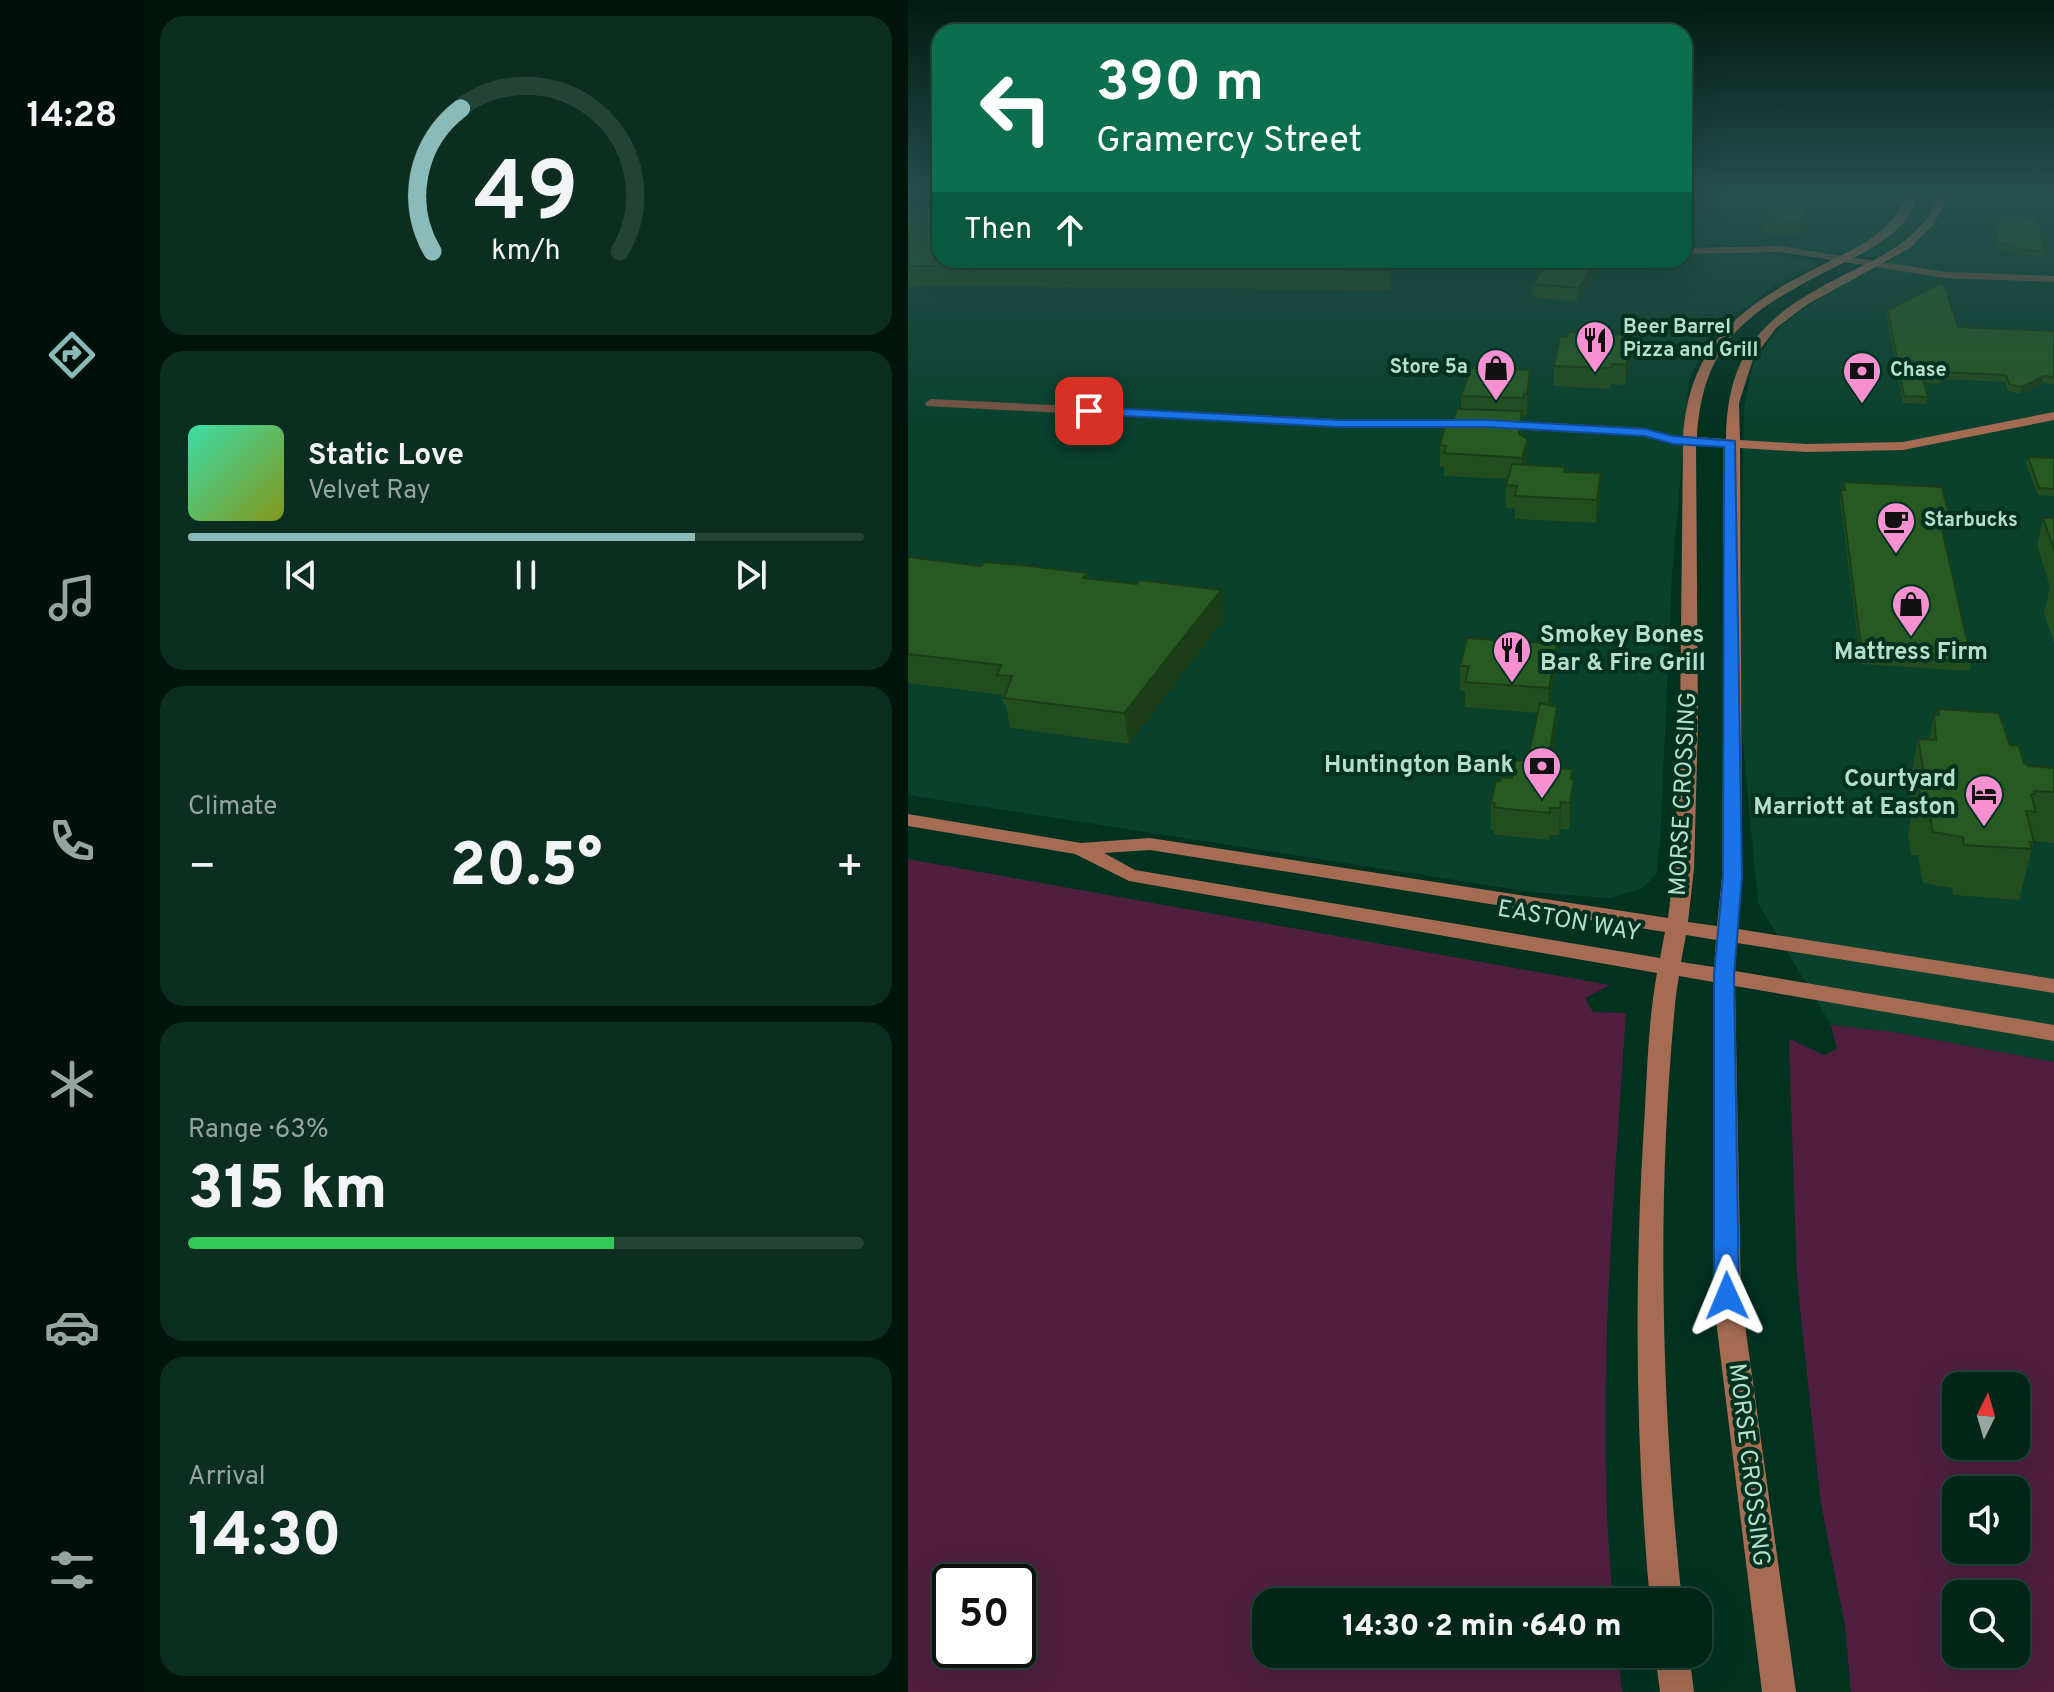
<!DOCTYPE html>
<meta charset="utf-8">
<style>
:root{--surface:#012618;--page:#0b2e21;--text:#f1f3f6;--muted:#96a5a2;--line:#234337;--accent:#8bbbb9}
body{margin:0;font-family:Overpass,sans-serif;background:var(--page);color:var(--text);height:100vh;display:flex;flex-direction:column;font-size:30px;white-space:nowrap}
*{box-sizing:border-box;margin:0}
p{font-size:26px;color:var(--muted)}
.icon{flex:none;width:44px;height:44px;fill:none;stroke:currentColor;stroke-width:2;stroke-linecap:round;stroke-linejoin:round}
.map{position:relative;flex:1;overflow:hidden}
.panel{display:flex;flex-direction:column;gap:16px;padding:16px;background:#01150d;width:764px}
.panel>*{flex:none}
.guide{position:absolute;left:24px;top:24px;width:760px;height:244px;border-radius:24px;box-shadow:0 8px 32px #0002,0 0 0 2px var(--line);background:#0b6e4f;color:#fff;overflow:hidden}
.needle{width:52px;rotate:5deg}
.fabs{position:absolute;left:1034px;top:1372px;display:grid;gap:16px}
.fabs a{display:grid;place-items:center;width:88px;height:88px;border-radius:16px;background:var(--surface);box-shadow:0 8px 32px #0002,0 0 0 2px var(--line);font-size:40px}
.speed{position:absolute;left:24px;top:1564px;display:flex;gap:16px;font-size:40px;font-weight:700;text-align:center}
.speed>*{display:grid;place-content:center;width:104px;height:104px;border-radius:50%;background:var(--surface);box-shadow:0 8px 32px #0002,0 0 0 2px var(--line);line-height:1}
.speed .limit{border:4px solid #111;border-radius:12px;background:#fff;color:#111}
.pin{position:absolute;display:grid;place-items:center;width:68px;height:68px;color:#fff;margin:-34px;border-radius:16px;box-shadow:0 4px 12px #0006}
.me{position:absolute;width:88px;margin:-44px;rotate:359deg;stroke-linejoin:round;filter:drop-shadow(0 0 6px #0008)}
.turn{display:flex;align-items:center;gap:28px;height:168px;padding:0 32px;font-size:36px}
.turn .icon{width:104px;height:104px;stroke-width:2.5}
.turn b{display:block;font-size:56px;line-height:68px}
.then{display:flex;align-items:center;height:76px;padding:0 32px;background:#0003;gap:16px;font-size:30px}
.big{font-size:60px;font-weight:800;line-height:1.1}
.panel .tile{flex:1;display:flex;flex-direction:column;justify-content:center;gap:12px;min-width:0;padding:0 28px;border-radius:24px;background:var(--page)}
.panel .dial{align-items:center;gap:0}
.dial svg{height:208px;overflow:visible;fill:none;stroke:var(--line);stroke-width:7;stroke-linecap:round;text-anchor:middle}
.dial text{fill:var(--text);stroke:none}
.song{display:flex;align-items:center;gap:24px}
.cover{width:96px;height:96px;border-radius:12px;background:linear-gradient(135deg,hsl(160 70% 55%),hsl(70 70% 35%))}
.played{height:8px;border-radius:4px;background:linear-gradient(90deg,var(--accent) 75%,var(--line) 75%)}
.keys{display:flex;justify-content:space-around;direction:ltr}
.heat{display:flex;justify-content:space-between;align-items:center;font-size:44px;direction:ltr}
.charge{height:12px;border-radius:6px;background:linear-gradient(90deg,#34c759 63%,var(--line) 0)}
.trip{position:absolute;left:344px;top:1588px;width:460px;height:80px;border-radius:24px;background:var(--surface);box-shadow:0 8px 32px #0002,0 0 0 2px var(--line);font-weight:800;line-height:80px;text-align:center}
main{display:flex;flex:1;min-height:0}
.dock{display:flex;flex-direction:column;width:144px;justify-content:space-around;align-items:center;background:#000f0a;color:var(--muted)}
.dock .icon{width:56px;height:56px}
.dock .active{color:var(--accent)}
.dock b{font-size:36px;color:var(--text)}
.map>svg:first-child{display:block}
.built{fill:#09412d}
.green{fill:#501f40;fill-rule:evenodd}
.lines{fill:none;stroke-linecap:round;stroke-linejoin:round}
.street{fill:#795445;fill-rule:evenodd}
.secondary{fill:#a56b53;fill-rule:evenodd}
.wall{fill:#224d1e}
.shaded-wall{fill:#1b3e18}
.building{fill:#275923;stroke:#1b3e18;stroke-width:2}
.route{fill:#1a73e8;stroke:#114b97;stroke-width:2}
.labels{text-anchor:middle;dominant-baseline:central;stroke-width:8;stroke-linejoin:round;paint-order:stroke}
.far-poi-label{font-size:20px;font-weight:bold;fill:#b7dec9;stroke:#013220;text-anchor:start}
.poi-label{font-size:24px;font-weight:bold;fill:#b7dec9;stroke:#013220;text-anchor:end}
.street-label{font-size:24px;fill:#b7dec9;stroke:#013220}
</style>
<main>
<nav class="dock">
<b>14:28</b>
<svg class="icon active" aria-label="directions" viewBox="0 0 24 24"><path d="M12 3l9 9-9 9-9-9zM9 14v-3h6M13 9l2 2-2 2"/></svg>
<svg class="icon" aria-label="music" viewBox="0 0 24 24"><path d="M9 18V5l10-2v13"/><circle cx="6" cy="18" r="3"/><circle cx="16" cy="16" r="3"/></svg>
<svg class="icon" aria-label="phone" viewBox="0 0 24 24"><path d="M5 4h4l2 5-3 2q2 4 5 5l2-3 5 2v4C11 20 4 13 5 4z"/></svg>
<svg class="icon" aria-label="climate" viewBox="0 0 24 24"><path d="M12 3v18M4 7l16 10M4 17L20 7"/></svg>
<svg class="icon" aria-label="car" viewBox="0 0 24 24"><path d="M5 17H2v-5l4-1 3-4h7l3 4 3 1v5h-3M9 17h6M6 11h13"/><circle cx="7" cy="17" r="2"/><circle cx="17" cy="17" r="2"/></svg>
<svg class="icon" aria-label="filters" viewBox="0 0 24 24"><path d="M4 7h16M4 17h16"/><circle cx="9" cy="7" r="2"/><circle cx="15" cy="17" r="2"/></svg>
</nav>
<section class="panel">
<div class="tile dial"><svg viewBox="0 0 100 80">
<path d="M14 69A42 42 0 1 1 86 69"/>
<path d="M14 69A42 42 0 0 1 25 14" stroke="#8bbbb9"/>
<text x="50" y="56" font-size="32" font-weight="700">49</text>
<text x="50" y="72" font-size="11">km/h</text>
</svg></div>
<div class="tile">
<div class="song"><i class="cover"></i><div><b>Static Love</b><p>Velvet Ray</p></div></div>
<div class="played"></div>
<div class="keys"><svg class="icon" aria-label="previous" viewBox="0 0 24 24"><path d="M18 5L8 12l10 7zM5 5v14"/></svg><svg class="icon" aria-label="pause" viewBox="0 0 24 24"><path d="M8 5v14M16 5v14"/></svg><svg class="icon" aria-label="next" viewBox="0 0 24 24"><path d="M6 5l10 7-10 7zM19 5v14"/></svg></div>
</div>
<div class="tile"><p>Climate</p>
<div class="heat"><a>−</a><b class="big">20.5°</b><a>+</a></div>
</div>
<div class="tile"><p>Range · 63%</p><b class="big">315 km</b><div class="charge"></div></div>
<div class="tile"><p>Arrival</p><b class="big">14:30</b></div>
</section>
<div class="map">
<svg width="1146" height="1692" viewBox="0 0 1146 1692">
<rect width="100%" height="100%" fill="#013220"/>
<path class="built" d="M776,190H1146V1062L985,1032L923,1025L850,903L832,713L836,406L846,361L874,325L931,285L983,260L862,245L776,246Z
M0,212L32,260H776V255L845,252L907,260L910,265L864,287L816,324L799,342L781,380L764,575L752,844L748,875L733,889L701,898L623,892L0,795Z"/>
<path class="green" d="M0,859L702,985L677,998L685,1012L718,1013C705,1209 687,1406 705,1602H358V1654H710L714,1692H0ZM42,1582H110V1650H42Z
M923,1025L985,1032L1146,1062V1692H943L937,1626L913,1504L897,1356L889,1277L881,1045L882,1039L916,1055L929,1049ZM1048,1386H1108V1446H1048ZM1048,1490H1108V1550H1048ZM1048,1594H1108V1654H1048Z"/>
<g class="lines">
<path class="street" d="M872,246L1038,272L1146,276V282L1038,278L872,252L776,254V248Z
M23,399L430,419L580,420L738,428L772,440L765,444L737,436L580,428L430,427L18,406L17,403Z"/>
<path class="secondary" d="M1003,190H1012C1008,199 1005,210 999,218C983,239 956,253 933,264C849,307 795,334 789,437L818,439C819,346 861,312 940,273C967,260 996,246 1016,222C1024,214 1028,200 1033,190H1042L1026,224L1002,248L900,304L868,328L845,359L831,403L832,440L899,444L995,442L1146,412V420L995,450L899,452L832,448L834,877L830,929L1146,979V993L829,943L827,971L1146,1025V1041L827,986L833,1296L888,1692H854L805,1296V982L771,976L768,995C748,1195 753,1403 774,1602H742C728,1449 726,1295 735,1142C739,1085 739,1028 749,973L221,881L167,854L0,826V814L173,843L242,838L760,918L766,869L772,724L775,445L758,440L765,436L775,437C782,342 833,306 912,266C955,245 981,234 1003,190ZM788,445L818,447L814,877L809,926L780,922L786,869L790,724ZM242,850L757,932L752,958L227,870L196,853ZM778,935L808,940L806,967L773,962Z
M747,1654H781L786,1692H752Z"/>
</g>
<path class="wall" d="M872,190H922V191L914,190L891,236L854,233L856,219Z
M0,206L32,260H486L482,290L39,286L0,287Z
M1091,215L1127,222L1137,251L1136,257L1106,255L1105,251L1089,250L1086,226L1087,220H1090Z
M640,260H695L669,301L624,297L625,284Z
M980,310L1050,327L1146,331V384L1134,383L1112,394L1100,391L1097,382L1033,379L1032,384L1016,383L1020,397L1018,404L995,403L979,317Z
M723,354L717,385L703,384L702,389L646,386V366Z
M622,370V391L619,415H616L615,419H614L613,435L619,461L618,465L657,472L693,473L692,496L688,523L607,519V508H598V485L600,479L536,476V467H532V445L553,410V396Z
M1120,457L1146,458V496L1130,495L1118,464Z
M936,482L1042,520L1041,528H1034L1064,662L1062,671L953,664L932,498Z
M1135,518H1146V643L1136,613L1142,587L1129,545Z
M0,557L73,566L180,573L181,579L316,619L221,744L102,728L98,705H96L94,695L0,683Z
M649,644L648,669L641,705L649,707L648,733L643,762L664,779V806L661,830L652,829L651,835H642L641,840L598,836L586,834V830H583V803L592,781L604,778L619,761L630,713L557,707V691H552V666Z
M1030,709L1102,745L1116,763L1120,766L1146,768V843L1126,841L1111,900L1045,895L1044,888L1015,883L1010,855H1003L1000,834L1004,811L1001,787L1010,739L1021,740L1026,714H1029Z"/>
<path class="shaded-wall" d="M910,190H914L891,236L892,222Z
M483,260H486L482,290L481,270Z
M689,260H695V262L669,301L670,288Z
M724,335L723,354L717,385L718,365Z
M622,370V391L619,415V394Z
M1136,376L1134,383L1112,394L1113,387Z
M620,439L619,461L613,480L614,458Z
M693,473L692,496L688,523L689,500Z
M313,590L316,619L221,744L216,713Z
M649,644L648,669L640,714L641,688Z
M649,707L648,733L639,789L640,762Z
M664,769L663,793L666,779L664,806L661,830Z
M653,802L652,829L651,835L652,808Z"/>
<path class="building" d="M872,190H910L892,222L856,219Z
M0,206H32V260H483L481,270L35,266H0Z
M1091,215L1127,217V222H1131L1137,251L1107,249L1106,245L1090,244L1087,220H1092Z
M640,260H689L670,288L625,284Z
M1035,282L1050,327L1146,331V377L1136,376L1113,387L1101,384L1098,375L1032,372L1033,377L1014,376L1020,397L996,396L980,310Z
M660,332L724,335L718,365L704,364L703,368L646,366L652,337H659Z
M563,368L622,370L619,394H616V398L553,396Z
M549,409L614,411L611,434L620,439L614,458L536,453L538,446L532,445L537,426L543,427Z
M1120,457L1146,458V489L1131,488Z
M604,464L657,467L656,472L693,473L689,500L607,496L609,486L598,485Z
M936,482L1034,487L1042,520H1032L1064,662L954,655L933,490H937Z
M1135,518H1146V550Z
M0,557L73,566L77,562L113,565L180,573L175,578L229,584L232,580L313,590L216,713L96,698L104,676L89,675L93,665L0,654Z
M559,638L649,644L641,688L557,682L561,666H552Z
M632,703L649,707L640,762L652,763L651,768L664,769L663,779H666L662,803L653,802L652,808H642V813L599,809L586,807L587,803H583L588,781H592L593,777L604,778L608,760L619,761Z
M1030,709L1091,713L1102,745L1111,746L1116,763L1120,766L1146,768V792L1126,791L1127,794H1123L1128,812L1118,811L1126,842H1122L1124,849L1056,845L1055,837L1025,832L1020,805H1013L1010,784L1018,785L1010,739L1028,740L1026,714L1031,715Z"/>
<linearGradient id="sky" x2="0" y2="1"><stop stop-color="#011c12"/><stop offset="0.45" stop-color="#274f4e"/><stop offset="1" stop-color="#274f4e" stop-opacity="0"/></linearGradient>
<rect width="1146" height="426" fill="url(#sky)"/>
<path class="route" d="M181,407L430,420H580L738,429L765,436L827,441L834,877L826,975L831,1296L828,1303L819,1306L810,1303L806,1296V975L815,877L816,447L765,444L737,436L580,427H430L177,414V408Z"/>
<defs>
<g id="restaurant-pin" transform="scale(2)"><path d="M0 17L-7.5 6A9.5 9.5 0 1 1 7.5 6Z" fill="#f690d0" stroke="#013220"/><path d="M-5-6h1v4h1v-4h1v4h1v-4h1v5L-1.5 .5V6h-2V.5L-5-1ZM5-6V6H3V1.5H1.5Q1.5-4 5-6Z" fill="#111"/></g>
<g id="shop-pin" transform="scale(2)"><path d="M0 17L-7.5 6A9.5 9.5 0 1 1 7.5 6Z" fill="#f690d0" stroke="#013220"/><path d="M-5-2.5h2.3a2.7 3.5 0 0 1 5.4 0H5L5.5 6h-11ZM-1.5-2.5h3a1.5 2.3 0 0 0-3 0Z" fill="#111"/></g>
<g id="bank-pin" transform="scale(2)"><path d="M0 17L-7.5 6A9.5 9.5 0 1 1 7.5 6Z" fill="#f690d0" stroke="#013220"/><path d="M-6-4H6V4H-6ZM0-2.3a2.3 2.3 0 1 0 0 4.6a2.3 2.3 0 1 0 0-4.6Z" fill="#111"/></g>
<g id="cafe-pin" transform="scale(2)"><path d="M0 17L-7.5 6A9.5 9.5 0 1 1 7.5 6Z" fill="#f690d0" stroke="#013220"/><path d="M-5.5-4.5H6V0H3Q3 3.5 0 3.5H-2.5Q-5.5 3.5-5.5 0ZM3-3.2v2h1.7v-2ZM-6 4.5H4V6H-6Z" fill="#111"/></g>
<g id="hotel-pin" transform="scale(2)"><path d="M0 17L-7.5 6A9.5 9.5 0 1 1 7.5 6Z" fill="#f690d0" stroke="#013220"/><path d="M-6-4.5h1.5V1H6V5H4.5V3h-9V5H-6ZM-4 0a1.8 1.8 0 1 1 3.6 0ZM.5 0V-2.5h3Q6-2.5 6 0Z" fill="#111"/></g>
</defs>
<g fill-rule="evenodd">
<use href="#restaurant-pin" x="687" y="340"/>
<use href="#shop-pin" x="588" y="368"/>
<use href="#bank-pin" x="954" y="371"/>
<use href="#cafe-pin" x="988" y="521"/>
<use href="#shop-pin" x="1003" y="604"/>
<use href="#restaurant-pin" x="604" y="650"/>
<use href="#bank-pin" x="634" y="766"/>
<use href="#hotel-pin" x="1076" y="794"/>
</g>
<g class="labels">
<g class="far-poi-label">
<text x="715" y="328">Beer Barrel<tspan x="715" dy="23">Pizza and Grill</tspan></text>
<text x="560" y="368" text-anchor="end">Store 5a</text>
<text x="982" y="371">Chase</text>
<text x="1016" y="521">Starbucks</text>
</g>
<g class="poi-label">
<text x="632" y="636" text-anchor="start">Smokey Bones<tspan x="632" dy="28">Bar &amp; Fire Grill</tspan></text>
<text x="1003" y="653" text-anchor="middle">Mattress Firm</text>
<text x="606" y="766">Huntington Bank</text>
<text x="1048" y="780">Courtyard<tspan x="1048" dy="28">Marriott at Easton</tspan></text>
</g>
<g class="street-label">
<text transform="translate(776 794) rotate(-87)">MORSE CROSSING</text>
<text transform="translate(661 922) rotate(10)">EASTON WAY</text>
<text transform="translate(840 1465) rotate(83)">MORSE CROSSING</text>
</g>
</g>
</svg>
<div class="fabs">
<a><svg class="needle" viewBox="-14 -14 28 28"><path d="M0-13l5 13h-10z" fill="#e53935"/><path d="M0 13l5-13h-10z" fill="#96a5a2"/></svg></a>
<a><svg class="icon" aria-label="sound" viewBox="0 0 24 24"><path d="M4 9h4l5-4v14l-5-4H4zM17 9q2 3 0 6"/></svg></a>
<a><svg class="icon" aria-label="search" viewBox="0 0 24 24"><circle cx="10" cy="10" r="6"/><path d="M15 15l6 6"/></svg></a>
</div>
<div class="speed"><div class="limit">50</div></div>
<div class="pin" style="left:181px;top:411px;background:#d93025"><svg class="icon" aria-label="arrive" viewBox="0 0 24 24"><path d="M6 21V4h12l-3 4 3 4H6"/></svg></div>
<svg class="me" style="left:819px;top:1296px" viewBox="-20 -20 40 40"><path d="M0-17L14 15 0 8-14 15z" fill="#1a73e8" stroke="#fff" stroke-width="4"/></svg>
<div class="trip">14:30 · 2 min · 640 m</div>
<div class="guide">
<div class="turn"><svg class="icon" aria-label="left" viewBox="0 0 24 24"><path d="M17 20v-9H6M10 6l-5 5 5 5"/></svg><div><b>390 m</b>Gramercy Street</div></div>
<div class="then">Then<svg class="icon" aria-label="ahead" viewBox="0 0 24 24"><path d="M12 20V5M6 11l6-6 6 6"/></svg></div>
</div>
</div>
</main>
